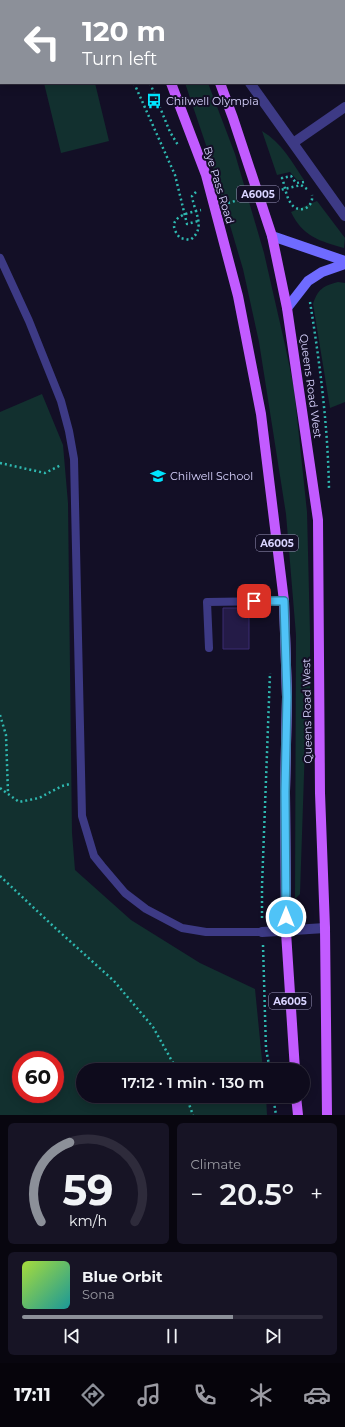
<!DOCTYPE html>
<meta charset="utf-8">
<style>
:root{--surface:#0e0b1c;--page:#171425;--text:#f1f3f6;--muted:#9b9ba3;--line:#2e2b3b;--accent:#8c9099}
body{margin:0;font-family:Montserrat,sans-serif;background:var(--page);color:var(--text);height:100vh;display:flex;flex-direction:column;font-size:15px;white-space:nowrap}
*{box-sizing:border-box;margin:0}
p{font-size:13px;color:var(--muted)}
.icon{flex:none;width:22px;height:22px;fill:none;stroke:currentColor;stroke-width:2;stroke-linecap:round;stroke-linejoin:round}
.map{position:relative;height:1115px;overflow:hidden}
.drawer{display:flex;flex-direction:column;gap:8px;padding:8px;background:#08060f;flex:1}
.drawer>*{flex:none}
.guide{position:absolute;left:0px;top:0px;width:345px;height:84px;box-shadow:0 2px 10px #0003,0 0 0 1px var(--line);background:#8c9099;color:#fff;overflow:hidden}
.speed{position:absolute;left:12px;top:1051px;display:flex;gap:8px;font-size:20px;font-weight:700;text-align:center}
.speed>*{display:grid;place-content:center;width:52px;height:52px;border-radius:50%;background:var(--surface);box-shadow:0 2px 10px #0003,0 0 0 1px var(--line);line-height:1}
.speed .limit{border:6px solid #d22;background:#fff;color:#111}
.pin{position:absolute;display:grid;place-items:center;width:34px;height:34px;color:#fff;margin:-17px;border-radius:8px;box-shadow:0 2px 6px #0006}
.me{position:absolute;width:44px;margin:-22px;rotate:0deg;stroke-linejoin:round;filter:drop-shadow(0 0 3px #0008)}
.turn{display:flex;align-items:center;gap:14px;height:84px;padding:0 16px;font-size:18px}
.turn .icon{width:52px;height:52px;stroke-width:2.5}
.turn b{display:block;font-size:28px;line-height:34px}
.big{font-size:30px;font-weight:600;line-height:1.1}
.drawer .card{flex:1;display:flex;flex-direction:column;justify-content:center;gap:6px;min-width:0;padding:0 14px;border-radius:6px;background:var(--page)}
.drawer .dial{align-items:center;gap:0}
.dial svg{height:104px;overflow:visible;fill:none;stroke:var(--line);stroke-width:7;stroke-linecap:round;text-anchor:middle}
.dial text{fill:var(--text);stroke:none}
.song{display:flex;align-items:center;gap:12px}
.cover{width:48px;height:48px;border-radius:6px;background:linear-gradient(135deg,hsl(80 70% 55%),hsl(180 70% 35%))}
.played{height:4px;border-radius:2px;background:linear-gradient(90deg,var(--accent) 70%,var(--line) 70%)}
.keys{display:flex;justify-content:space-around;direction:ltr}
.heat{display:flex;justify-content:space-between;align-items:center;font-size:22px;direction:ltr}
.drawer .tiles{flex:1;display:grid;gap:8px;grid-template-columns:1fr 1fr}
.card:last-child{grid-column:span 2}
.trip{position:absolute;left:76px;top:1063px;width:234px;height:40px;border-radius:20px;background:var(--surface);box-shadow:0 2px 10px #0003,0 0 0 1px var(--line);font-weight:600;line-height:40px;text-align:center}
.dock{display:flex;height:64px;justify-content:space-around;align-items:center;background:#06040b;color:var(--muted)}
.dock .icon{width:28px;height:28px}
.dock .current{color:var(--accent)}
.dock b{font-size:18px;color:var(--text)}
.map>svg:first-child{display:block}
.green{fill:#12302f;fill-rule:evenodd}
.building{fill:#241b47;stroke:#3b2d73}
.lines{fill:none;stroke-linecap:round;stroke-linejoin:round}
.path{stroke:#2fb8b0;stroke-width:2.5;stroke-dasharray:2 3;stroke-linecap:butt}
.lane{stroke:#3d3a85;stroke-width:8}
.street{stroke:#3d3a85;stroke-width:10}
.secondary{stroke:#6f6bff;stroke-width:10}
.primary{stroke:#c25bff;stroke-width:10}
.route-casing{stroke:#337fa1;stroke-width:10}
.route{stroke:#4fc3f7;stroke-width:7}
.labels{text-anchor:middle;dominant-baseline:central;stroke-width:4;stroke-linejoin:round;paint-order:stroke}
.shield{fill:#130f26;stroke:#9e99be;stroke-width:1}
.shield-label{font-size:10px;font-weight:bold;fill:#d9d4ff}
.poi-label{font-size:11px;fill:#d9d4ff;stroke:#130f26;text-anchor:start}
.street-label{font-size:11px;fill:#d9d4ff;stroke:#130f26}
</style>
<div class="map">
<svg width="345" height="1115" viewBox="0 0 345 1115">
<rect width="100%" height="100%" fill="#130f26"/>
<path class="green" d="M44,83H95L109,141L61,153Z
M185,83H208L235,154L264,253L285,345L294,388L307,512L310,633V695L305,745L300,894L295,899L296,635L286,514L259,342L243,269L207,148Z
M262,131C282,143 292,162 304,180H297L290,172L277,175Z
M317,201L345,238L344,248C320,241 303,237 291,212Z
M338,282L345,283V402L330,408L313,304C318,289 323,286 338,282Z
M42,394L63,445L68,503L72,833L75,870L131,920L200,963L255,989L263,1070H83V1096H266L267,1115H0V412ZM21,1060H55V1094H21Z"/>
<path class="building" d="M223,608H249V649H223Z"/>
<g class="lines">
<path class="path" d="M118,0V1
M210,0V1
M0,26H1
M134,83L175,175L187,224L198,221
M150,83L170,132L178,145
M304,182L296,183L291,176L282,178C285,186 286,196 290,202C297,215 314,209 312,195
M196,192L192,196C194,212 207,228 190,240L180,238C163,218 186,213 201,210
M272,192L301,185L307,189
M228,203L246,198
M310,302C320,364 328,427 329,490
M0,463L45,473L61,465
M0,715L6,735L8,793
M0,788L19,802L39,798L62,786L70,784
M0,876L52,925L114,981L153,1027L177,1070
M262,918V886L270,673
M263,945L266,1049L270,1070
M186,1096L193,1115
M273,1096L276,1115"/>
<path class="lane" d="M0,258L29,321L61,401L69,431L74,459L82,816L94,856L102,866L125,893L146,909L182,928L206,932H262
M209,648L207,602L284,601"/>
<path class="street" d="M250,83L345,216
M293,143L345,107
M262,932L325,928"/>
<path class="secondary" d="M272,236L345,261
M287,308L308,281L322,272L345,264"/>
<path class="primary" d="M139,0V1
M185,0L186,1
M171,83L206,175L238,296L261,414L284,601L287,697L285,792L286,932L295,1070
M220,83L233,118L272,236L287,308L318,520L320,793L325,928L327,1115
M296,1096L298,1115"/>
</g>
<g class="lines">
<g class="route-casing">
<path id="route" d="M254,601H284L287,697L285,792L286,917"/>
</g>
<use href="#route" class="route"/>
</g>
<defs>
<g id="bus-bare" transform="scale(1.2)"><path d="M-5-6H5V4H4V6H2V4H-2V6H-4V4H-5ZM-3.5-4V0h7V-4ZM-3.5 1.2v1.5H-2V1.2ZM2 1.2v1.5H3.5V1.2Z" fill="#00e5ff" stroke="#130f26" stroke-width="2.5" paint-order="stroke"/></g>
<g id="school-bare" transform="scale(1.2)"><path d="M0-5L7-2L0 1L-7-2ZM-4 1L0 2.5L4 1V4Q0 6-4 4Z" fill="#00e5ff" stroke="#130f26" stroke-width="2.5" paint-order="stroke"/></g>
</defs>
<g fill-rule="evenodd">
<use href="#bus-bare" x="154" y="101"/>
<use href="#school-bare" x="158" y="476"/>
</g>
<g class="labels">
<g class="shield">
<rect x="237" y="186" width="42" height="16" rx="3"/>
<rect x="256" y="535" width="42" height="16" rx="3"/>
<rect x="269" y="993" width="42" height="16" rx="3"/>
</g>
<g class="shield-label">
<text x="258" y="194">A6005</text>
<text x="277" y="543">A6005</text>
<text x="290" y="1001">A6005</text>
</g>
<g class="poi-label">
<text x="166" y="101">Chilwell Olympia</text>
<text x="170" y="476">Chilwell School</text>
</g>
<g class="street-label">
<text transform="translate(219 185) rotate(73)">Bye Pass Road</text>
<text transform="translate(311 386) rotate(82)">Queens Road West</text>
<text transform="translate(307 711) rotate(-91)">Queens Road West</text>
</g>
</g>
</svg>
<div class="speed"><div class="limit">60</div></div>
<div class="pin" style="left:254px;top:601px;background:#d93025"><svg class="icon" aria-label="arrive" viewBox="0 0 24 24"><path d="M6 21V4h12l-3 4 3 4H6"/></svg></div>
<svg class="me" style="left:286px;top:917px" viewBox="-20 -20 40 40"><circle r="17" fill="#4fc3f7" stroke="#fff" stroke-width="3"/><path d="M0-11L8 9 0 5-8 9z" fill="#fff"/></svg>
<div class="trip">17:12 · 1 min · 130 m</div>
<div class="guide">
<div class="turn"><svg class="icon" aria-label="left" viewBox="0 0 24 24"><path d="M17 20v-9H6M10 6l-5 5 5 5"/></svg><div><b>120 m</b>Turn left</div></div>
</div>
</div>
<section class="drawer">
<div class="tiles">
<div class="card dial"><svg viewBox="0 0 100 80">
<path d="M14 69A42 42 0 1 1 86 69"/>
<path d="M14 69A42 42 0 0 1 36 8" stroke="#8c9099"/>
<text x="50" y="56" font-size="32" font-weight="700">59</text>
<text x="50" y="72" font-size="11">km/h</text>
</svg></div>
<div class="card"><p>Climate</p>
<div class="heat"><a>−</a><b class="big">20.5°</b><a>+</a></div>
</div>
<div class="card">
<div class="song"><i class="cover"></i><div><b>Blue Orbit</b><p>Sona</p></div></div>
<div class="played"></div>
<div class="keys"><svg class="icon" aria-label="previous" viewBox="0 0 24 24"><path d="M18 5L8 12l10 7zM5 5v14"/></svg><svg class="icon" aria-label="pause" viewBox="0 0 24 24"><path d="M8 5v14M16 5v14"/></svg><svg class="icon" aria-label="next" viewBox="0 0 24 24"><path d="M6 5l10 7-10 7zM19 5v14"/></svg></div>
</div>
</div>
</section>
<nav class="dock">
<b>17:11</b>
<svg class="icon current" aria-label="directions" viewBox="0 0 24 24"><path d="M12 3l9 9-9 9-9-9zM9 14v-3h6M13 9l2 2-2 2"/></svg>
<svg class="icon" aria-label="music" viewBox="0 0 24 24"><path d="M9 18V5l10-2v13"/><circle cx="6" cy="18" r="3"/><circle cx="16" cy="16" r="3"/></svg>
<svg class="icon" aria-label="phone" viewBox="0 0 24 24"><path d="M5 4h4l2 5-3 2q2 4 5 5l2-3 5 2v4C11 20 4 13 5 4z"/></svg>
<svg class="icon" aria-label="climate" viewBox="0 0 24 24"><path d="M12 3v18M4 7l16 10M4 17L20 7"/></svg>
<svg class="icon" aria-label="car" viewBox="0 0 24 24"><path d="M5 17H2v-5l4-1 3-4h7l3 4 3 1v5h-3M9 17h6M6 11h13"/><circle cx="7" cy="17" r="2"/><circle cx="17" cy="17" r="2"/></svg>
</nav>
